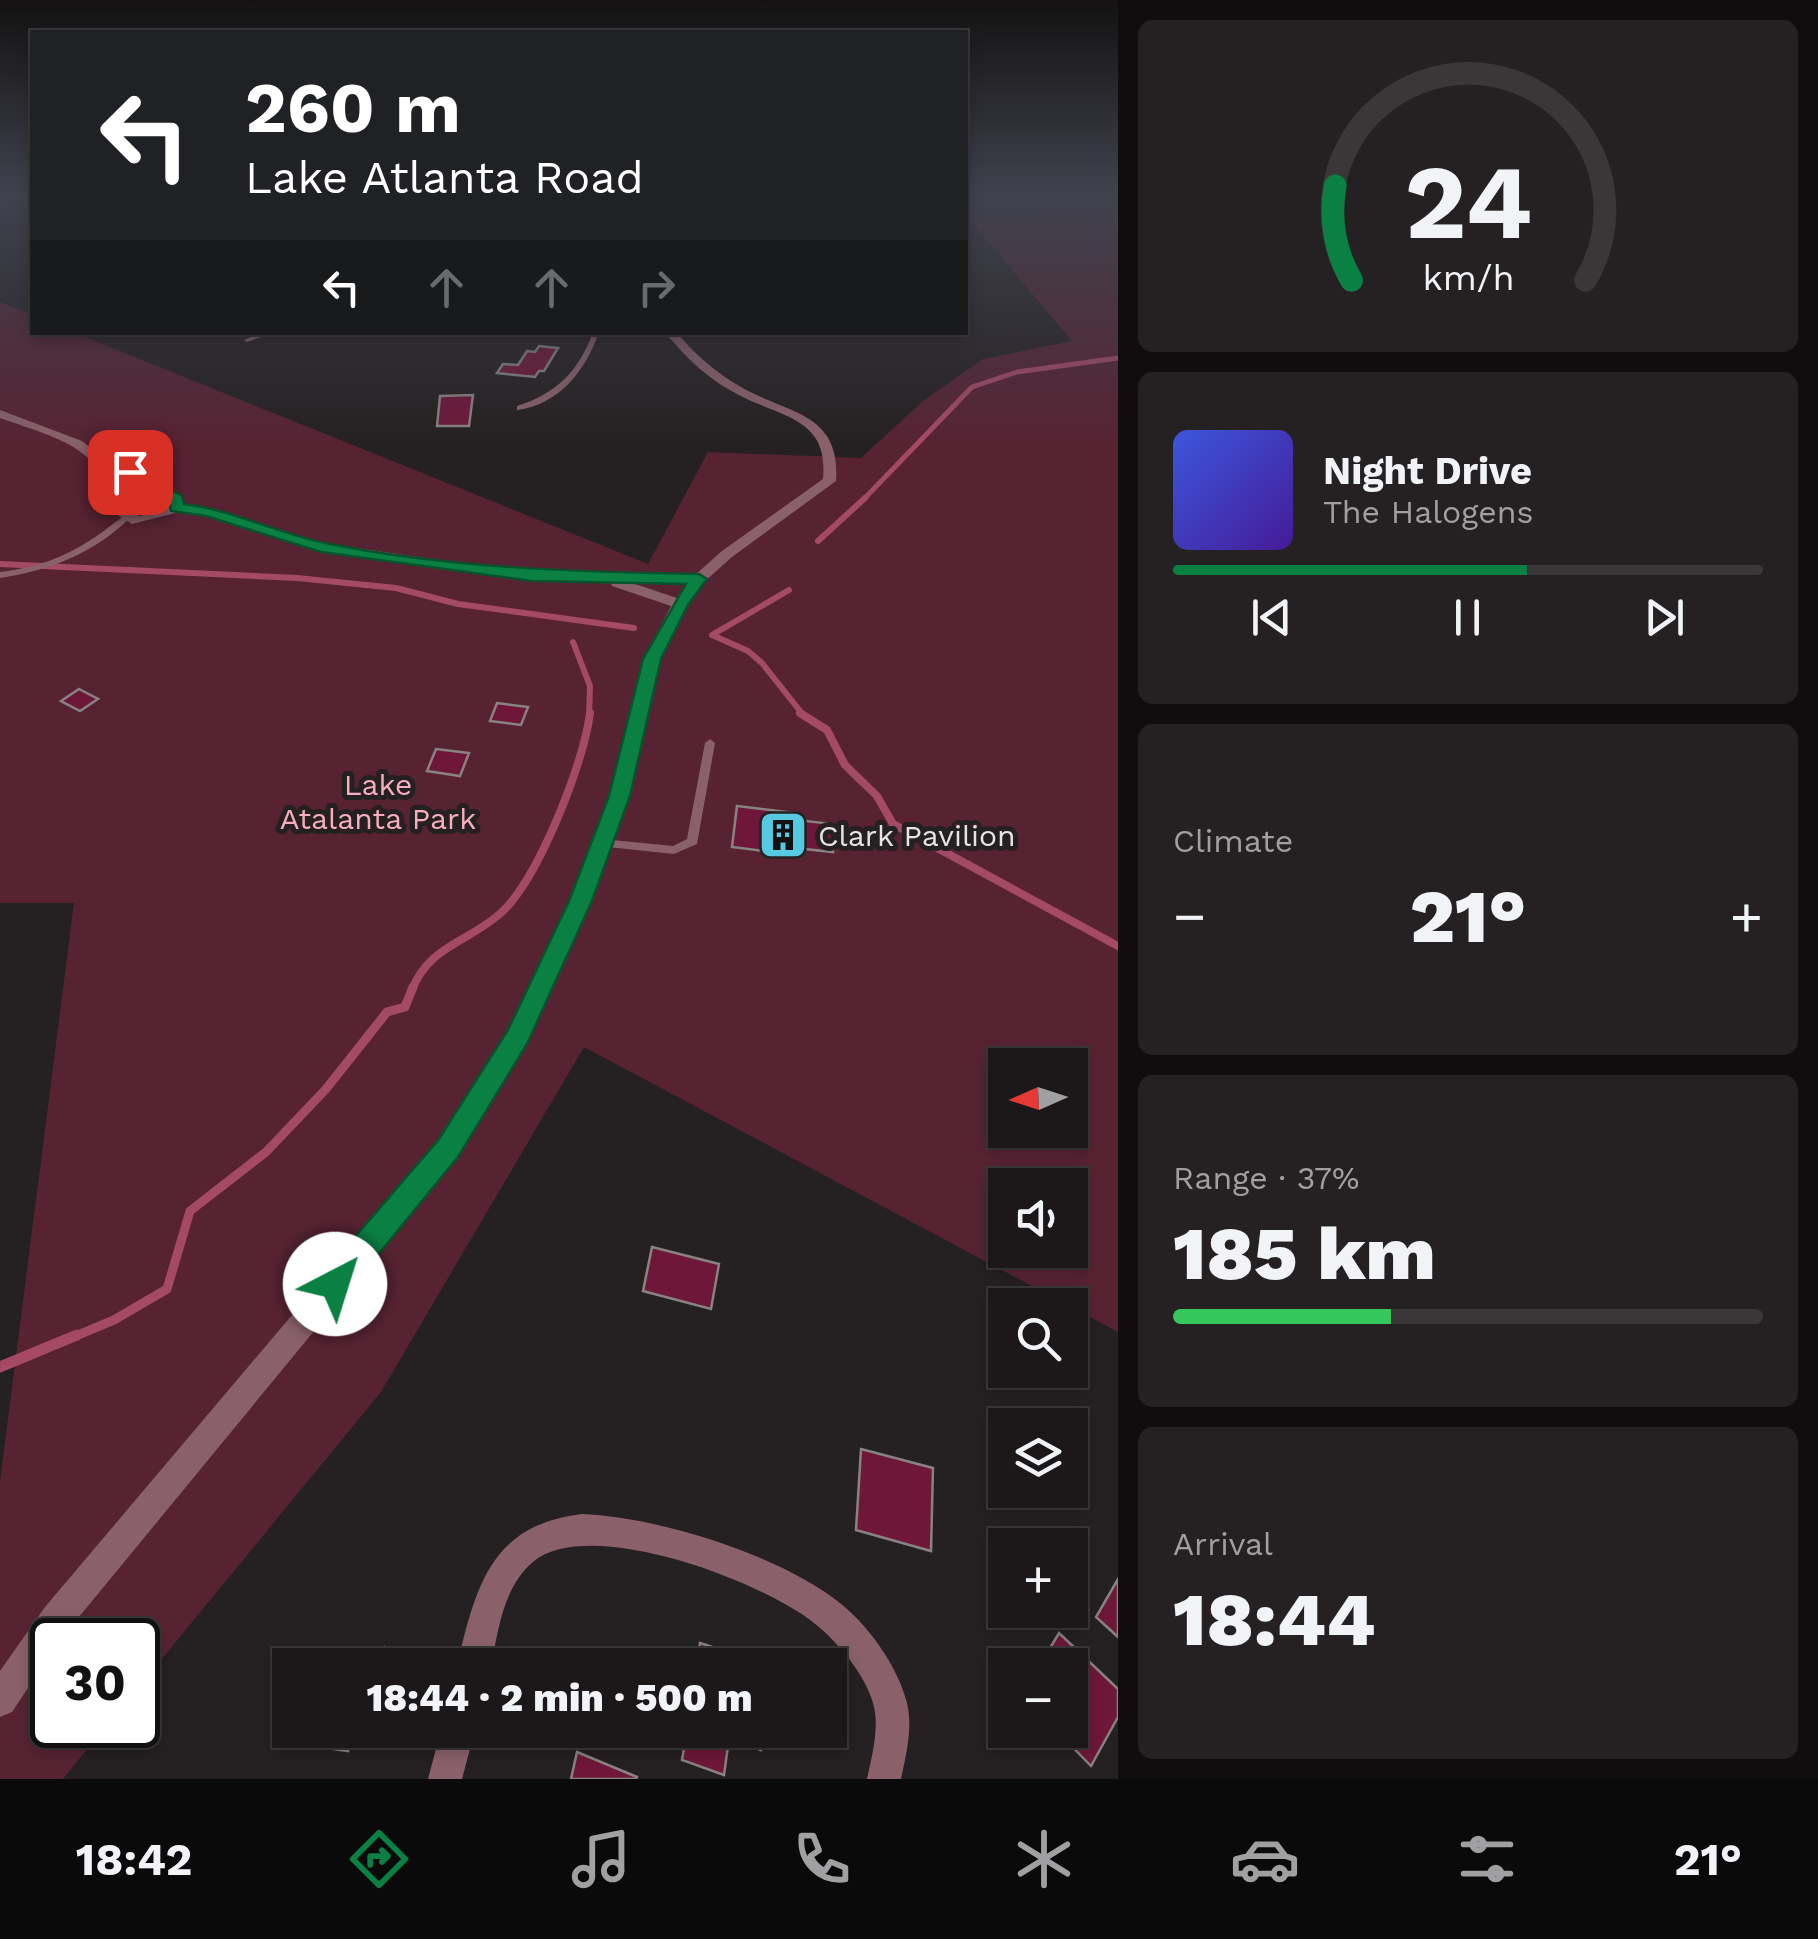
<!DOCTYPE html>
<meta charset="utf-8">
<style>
:root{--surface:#1c1819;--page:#252122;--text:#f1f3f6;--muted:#a0a0a2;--line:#3a3738;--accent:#0b8043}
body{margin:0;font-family:"Work Sans",sans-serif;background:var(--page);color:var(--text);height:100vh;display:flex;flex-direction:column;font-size:38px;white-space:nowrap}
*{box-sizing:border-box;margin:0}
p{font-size:32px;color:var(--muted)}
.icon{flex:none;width:55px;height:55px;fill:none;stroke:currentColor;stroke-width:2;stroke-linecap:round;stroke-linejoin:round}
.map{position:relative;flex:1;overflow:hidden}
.drawer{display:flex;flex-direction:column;gap:20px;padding:20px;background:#0f0d0e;width:700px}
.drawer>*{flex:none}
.guide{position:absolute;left:30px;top:30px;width:938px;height:305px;border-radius:0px;box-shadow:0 5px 15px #0003,0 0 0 2px var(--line);background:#202124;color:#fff;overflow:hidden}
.needle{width:65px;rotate:267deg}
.tools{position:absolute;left:988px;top:1048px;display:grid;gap:20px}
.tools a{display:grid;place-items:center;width:100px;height:100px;border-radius:0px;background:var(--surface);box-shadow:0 5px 15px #0003,0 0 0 2px var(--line);font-size:50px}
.speed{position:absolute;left:30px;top:1618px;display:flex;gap:20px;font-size:50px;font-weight:700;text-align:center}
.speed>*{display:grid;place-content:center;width:130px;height:130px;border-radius:50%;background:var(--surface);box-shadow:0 5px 15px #0003,0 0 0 2px var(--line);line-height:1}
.speed .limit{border:5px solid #111;border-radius:15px;background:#fff;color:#111}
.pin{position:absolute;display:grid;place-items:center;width:85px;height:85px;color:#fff;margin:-42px;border-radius:20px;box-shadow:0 5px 15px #0006}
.me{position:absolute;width:110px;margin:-55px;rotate:40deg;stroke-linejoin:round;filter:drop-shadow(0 0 8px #0008)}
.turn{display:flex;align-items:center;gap:35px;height:210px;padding:0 50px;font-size:45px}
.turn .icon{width:130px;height:130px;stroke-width:2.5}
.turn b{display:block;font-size:70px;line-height:85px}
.lanes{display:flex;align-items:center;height:95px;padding:0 50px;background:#0003;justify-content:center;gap:50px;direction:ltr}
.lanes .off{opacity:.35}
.big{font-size:75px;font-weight:800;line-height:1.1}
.drawer .widget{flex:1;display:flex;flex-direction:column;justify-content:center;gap:15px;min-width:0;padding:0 35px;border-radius:15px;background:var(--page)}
.drawer .dial{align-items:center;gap:0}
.dial svg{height:260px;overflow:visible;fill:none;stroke:var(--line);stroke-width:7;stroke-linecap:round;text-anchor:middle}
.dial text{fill:var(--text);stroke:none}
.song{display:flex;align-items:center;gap:30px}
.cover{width:120px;height:120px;border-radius:15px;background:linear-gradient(135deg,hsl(230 70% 55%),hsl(260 70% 35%))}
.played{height:10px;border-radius:5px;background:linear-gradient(90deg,var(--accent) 60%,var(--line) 60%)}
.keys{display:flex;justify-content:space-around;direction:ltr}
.heat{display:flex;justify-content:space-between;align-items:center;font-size:55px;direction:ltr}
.charge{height:15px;border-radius:8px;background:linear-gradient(90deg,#34c759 37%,var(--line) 0)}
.trip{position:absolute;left:272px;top:1648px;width:575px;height:100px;border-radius:0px;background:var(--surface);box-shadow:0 5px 15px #0003,0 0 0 2px var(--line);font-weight:800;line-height:100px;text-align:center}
.dock{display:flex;height:160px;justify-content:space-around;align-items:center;background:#0b0a0a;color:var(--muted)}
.dock .icon{width:70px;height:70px}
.dock .on{color:var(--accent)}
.dock b{font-size:45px;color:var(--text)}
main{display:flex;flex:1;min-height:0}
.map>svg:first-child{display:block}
.green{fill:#572333;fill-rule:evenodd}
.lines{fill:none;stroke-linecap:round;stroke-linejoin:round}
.stream-far4{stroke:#a54a66;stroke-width:5}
.stream-far3{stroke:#a54a66;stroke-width:6}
.stream-far2{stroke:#a54a66;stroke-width:8}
.stream-far1{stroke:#a54a66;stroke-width:9}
.stream{stroke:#a54a66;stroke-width:11}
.building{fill:#6e1738;stroke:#888283;stroke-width:2.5}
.service{fill:#8a616b;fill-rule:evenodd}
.minor{fill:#8a616b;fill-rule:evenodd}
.route{fill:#0b8043;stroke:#07532c;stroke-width:2.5}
.labels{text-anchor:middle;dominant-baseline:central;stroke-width:10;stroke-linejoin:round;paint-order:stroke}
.park-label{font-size:30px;fill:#f8acbf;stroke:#252021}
.poi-label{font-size:30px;fill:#e7e3e4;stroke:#252021;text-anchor:start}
</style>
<main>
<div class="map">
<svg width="1118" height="1779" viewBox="0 0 1118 1779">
<rect width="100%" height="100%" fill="#252021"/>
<path class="green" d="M1118,210V1332L584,1047L381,1392L138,1688V1640H52V1725H107L63,1779H0V1481L74,903H0V302L32,315V332L75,333L648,564L708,452L861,458L923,401L983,359L1072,341L965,214ZM1005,1065H1070V1130H1005ZM1005,1185H1070V1250H1005Z"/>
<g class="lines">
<path class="stream-far4" d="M863,500L972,387L1017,372L1118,358"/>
<path class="stream-far3" d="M818,541L865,498
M0,564L297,578L396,588L458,604L634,628
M712,635L748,651L762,663L804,716
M712,635L789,590
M573,642L590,686L589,716"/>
<path class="stream-far2" d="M800,713L827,730L845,765L877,796L893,824L1118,946
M412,990C429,945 472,941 503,911C539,876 584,763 590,713"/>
<path class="stream-far1" d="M71,1338L114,1320L167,1289L190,1211L266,1152L326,1089L387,1012L405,1007L413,987"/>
<path class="stream" d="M0,1367L77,1335"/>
</g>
<path class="building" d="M539,346L558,348L544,371H539L535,377L497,373L503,364L518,365L527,351L535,352Z
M473,395L469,426H437L440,396Z
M79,689L98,699L80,711L61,701Z
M497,703L528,707L521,725L490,721Z
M436,749L469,753L460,776L427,771Z
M737,806L796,813V820L833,824V852L795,848V855L732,847Z
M652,1247L719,1264L711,1309L643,1291Z
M861,1449L933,1468L931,1551L856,1530Z
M1118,1579V1637L1096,1617Z
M1059,1633L1118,1689V1717L1091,1766L1056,1730H1070V1665H1040Z
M700,1643L768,1665H697Z
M384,1647L391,1665H355Z
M301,1730H363L351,1738L348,1751L298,1744Z
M687,1730H763L761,1750L729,1739L724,1775L682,1760Z
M577,1752L637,1777L636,1779H571Z"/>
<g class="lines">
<path class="service" d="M263,332H274L247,342L244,340Z
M593,332H599C586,370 559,405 517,410V406C556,394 579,371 593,332Z
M126,515L130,518C94,553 49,571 0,578V572C34,568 64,558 92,539C104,532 114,522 126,515Z
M710,739L715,743L697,844L674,854L598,846L596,843L602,839L673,846L687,839L705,743Z"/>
<path class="minor" d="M665,332H676C695,354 716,373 741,387C788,414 841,412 836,481L732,557L704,582L687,605L660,659L628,797L591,901L526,1043L458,1156L60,1640H52V1652L12,1712L0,1717V1671L45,1607L440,1140L509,1030L571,901L610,797L644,659L671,606L612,586L610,582L532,580L321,551L206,516L179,512L132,524L113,512C108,447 53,437 0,418V410L82,441L106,460L182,496V505L213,509L323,543L479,566L532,572L695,575L722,551L823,479C829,417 781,418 737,394C709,380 685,357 665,332ZM116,473L149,490L124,496ZM155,496L170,501L166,509L139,516L128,511L134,502ZM629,582L688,583L677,598Z
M582,1514C658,1517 780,1555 840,1603C869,1626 898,1667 907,1703C913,1728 906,1755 901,1779H867C872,1755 880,1727 873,1703C866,1677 841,1646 820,1628C771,1584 592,1515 534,1561C503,1587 499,1628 491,1665H457C476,1587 490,1525 582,1514Z
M441,1730H475L462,1779H428Z"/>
</g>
<linearGradient id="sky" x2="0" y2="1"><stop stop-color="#141212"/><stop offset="0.44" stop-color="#40424e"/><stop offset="1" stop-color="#40424e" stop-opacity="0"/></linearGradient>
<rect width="1118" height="445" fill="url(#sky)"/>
<path class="route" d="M124,469H135L182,496L184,504C233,510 277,533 325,543C448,568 574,572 699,574L707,579L688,605L661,659L630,796L592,901L527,1044L458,1157L345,1295L335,1299L324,1295L320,1284L324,1273L439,1139L508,1030L569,901L609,796L643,659L686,584L532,581L321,552L206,516L171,511L169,501L124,475Z"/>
<defs>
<g id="building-square" transform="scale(2.5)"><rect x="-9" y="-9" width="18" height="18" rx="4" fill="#56c9e0" stroke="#252021"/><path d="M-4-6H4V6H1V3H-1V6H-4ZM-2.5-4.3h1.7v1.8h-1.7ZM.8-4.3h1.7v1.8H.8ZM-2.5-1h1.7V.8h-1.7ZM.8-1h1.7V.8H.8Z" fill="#111"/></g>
</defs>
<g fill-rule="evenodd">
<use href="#building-square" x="783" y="835"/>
</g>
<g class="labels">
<g class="park-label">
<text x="378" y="784">Lake<tspan x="378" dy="34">Atalanta Park</tspan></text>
</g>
<g class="poi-label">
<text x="818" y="835">Clark Pavilion</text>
</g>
</g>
</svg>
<div class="tools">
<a><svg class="needle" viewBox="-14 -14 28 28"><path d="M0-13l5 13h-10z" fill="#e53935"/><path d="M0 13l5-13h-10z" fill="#a0a0a2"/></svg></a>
<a><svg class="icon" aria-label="sound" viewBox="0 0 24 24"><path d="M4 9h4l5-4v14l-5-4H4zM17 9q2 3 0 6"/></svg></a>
<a><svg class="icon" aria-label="search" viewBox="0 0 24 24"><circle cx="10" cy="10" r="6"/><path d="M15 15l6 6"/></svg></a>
<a><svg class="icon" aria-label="layers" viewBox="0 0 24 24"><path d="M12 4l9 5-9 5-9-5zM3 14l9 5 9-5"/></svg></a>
<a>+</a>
<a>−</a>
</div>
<div class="speed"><div class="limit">30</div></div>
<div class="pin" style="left:130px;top:472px;background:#d93025"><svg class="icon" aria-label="arrive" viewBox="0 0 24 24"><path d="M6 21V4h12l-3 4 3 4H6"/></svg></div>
<svg class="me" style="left:335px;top:1284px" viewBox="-20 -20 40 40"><circle r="19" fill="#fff"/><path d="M0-13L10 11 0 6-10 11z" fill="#0b8043"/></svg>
<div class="trip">18:44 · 2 min · 500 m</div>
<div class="guide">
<div class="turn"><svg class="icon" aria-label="left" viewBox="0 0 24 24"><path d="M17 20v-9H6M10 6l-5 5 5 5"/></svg><div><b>260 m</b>Lake Atlanta Road</div></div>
<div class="lanes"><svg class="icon" aria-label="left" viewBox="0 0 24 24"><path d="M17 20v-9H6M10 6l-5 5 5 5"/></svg><svg class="icon off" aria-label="ahead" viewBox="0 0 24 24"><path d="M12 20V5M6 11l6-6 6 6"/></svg><svg class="icon off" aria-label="ahead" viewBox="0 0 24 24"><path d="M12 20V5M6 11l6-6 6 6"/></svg><svg class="icon off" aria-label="right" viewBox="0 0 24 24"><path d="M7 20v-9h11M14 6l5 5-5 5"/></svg></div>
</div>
</div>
<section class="drawer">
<div class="widget dial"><svg viewBox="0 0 100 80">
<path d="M14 69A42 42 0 1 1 86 69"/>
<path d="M14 69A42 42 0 0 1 9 40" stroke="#0b8043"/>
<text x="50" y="56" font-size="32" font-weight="700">24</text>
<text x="50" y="72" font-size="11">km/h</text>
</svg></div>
<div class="widget">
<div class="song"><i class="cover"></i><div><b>Night Drive</b><p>The Halogens</p></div></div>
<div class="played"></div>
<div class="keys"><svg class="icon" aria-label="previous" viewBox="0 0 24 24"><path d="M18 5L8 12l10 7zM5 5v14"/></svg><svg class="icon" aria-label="pause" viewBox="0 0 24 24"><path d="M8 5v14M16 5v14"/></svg><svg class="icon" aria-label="next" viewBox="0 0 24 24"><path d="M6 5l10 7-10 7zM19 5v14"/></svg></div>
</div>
<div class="widget"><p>Climate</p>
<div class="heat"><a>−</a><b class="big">21°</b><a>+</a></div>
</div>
<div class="widget"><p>Range · 37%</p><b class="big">185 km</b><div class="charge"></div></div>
<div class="widget"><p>Arrival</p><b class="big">18:44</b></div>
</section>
</main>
<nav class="dock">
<b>18:42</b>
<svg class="icon on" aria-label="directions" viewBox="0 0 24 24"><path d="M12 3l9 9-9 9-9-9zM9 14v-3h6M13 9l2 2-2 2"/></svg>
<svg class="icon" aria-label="music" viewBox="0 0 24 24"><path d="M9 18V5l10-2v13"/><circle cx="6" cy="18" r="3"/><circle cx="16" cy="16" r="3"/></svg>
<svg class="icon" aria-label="phone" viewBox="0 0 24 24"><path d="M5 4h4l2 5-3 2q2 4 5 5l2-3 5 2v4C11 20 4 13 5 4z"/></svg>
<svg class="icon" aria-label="climate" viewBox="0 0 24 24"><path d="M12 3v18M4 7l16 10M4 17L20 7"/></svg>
<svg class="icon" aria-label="car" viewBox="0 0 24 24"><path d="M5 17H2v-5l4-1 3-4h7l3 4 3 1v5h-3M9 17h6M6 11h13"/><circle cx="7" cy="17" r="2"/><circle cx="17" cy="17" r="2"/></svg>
<svg class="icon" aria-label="filters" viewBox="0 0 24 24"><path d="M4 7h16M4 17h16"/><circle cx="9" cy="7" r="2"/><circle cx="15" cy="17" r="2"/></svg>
<b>21°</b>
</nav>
